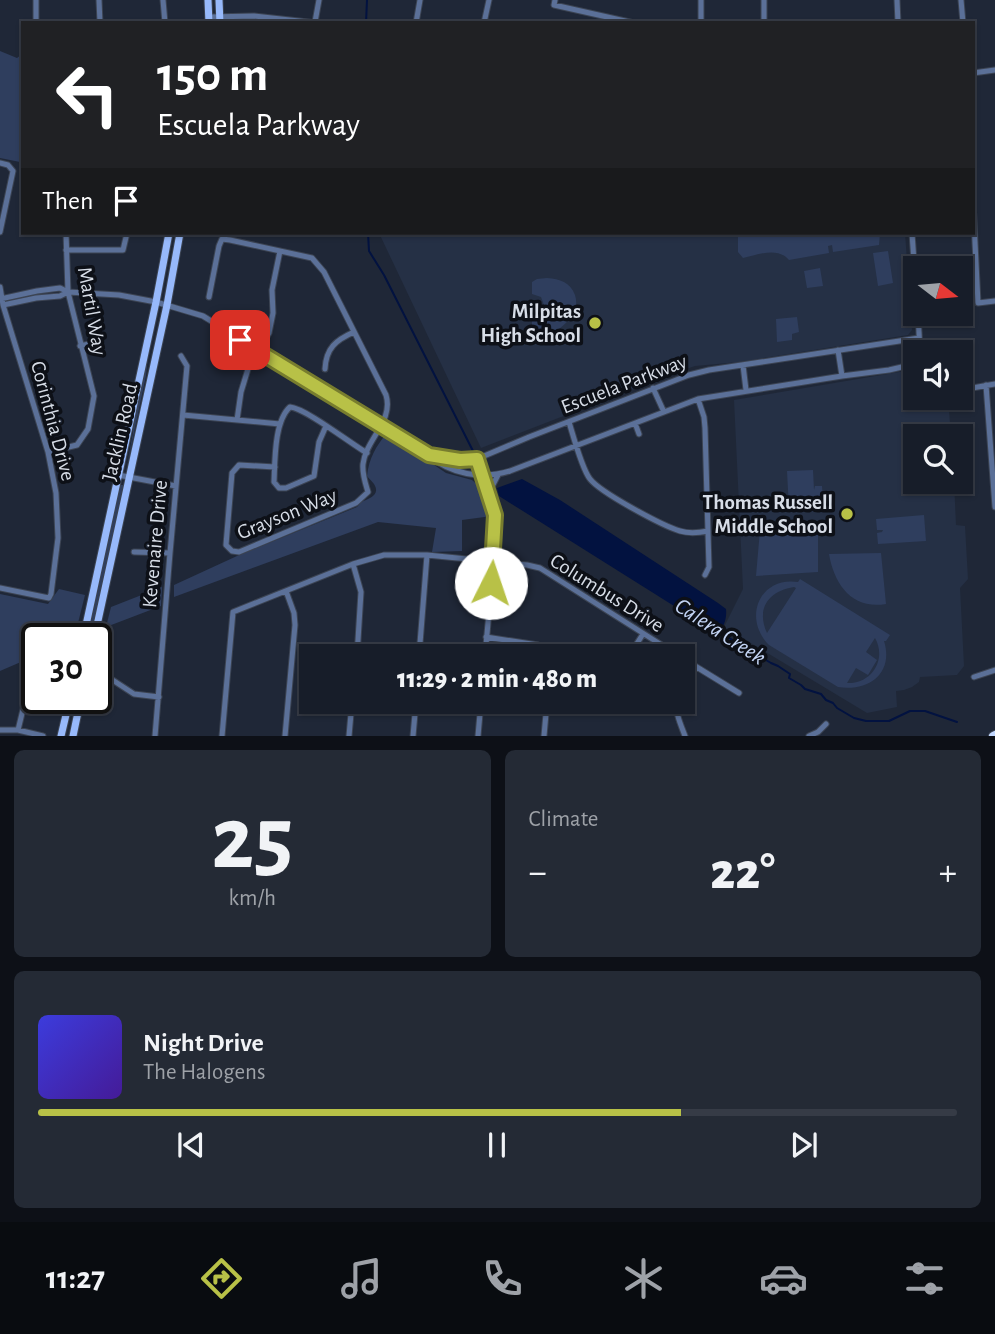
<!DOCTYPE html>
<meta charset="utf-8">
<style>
:root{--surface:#171d29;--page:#242a35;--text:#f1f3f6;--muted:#9ea2a8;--line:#363b46;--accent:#b8c147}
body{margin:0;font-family:"Alegreya Sans",sans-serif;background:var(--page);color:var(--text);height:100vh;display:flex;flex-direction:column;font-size:26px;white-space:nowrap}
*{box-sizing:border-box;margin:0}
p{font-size:23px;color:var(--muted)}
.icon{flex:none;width:38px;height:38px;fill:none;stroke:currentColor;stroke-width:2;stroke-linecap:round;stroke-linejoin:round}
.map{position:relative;height:736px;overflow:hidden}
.side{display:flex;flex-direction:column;gap:14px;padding:14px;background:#0d1017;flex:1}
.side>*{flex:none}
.guide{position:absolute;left:21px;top:21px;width:954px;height:214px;border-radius:0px;box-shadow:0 2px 5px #0004,0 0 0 2px var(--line);background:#202124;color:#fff;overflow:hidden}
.needle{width:46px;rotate:106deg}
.controls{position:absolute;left:903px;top:256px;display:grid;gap:14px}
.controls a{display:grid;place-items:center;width:70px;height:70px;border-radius:0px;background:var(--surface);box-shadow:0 2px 5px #0004,0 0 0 2px var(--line);font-size:35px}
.speed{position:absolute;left:21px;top:623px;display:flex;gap:14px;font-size:35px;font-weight:700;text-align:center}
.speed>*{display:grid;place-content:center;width:91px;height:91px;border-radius:50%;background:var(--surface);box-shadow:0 2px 5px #0004,0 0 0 2px var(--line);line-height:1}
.speed .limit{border:4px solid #111;border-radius:10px;background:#fff;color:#111}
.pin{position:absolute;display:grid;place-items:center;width:60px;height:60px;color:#fff;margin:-30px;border-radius:14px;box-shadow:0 4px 10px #0006}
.me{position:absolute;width:77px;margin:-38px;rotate:4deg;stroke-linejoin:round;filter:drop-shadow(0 0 5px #0008)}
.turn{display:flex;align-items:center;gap:24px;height:147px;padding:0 21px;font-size:32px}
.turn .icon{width:91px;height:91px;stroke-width:2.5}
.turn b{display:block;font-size:49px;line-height:60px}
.then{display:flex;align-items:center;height:66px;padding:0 21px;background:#0003;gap:14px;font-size:26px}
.big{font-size:52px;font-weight:800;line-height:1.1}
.side .tile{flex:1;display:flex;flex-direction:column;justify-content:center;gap:10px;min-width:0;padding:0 24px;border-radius:10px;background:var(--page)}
.side .dial{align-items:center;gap:0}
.dial b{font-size:91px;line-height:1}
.song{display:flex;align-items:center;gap:21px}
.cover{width:84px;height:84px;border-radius:10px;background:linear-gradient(135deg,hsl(240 70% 55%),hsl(260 70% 35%))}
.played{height:7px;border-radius:4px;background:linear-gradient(90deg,var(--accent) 70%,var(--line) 70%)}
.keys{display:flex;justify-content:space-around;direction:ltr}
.heat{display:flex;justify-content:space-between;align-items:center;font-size:38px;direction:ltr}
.side .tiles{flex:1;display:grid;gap:14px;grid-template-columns:1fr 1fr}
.tile:last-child{grid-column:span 2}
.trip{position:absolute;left:299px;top:644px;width:396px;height:70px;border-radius:0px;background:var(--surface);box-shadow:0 2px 5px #0004,0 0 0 2px var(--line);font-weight:800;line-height:70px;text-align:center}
.tab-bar{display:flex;height:112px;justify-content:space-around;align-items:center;background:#090c10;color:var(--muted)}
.tab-bar .icon{width:49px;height:49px}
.tab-bar .on{color:var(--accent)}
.tab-bar b{font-size:32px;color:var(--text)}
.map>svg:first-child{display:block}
.built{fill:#253045}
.green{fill:#2f3e5e;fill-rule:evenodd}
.water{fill:#021240}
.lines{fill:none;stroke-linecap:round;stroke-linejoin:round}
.stream{stroke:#021240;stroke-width:2}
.minor-casing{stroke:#3c4453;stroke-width:7}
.major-casing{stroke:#3c4453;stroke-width:9}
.highway-casing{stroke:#3c4453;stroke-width:10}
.minor{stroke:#5b7098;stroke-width:5}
.major{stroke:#97b9fb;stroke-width:7}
.highway{stroke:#c2d7fe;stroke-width:8}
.route-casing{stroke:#787d2e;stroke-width:18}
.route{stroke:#b8c147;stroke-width:12}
.poi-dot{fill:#b8c147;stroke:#0d1017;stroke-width:2.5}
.labels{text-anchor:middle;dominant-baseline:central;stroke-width:7;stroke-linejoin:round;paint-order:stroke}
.street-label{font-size:21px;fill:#d7dde7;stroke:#0d1017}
.poi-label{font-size:21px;font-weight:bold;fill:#d7dde7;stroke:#0d1017;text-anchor:end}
.water-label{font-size:23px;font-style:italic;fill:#c3d4f4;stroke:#0d1017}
</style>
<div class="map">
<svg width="995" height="736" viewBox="0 0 995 736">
<rect width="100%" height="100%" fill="#1f2737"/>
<path class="built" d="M379,233H905L912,330L908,335L739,362L695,366L680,371L481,448Z
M911,370L915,374V397L948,398L951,436H915V481H954L956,525L965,526L968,579L960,588L964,666L957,675L920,677L919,682L912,687L904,690L896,691L897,707L867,713L724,627L743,589L734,400Z"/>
<path class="green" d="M0,51L17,58L21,55L23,56V159H21L20,162L0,158Z
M738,233H880L879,245L833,252L832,245L828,246L829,253L789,260C777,246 758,255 743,258L738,252Z
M888,251L893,283L878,286L873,253Z
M820,268L823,286L807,288L804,271Z
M547,278C560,279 570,282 575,295C581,314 563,327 548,336L547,331H537L532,329V316L541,313L544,305L541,297L532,294V282L537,279Z
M797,317L799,332L792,334V340L777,342L776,319Z
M148,354L146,376L127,466L133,432V419Z
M387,433L446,473L472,480L480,487L492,516L462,520V551L432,552L436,528L378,522L174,597V585L237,556L357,507L361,502C369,499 381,495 374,484C372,481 369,479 367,476C369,458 376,446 387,433Z
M813,470L814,490L815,486H822L823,500L815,501L816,511L803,512L802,508L789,509L787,471Z
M120,485H123V488L91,639H87Z
M924,515L926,541L878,544L877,533L882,532L883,530H877L876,519Z
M818,527V572L756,576L760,530Z
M881,553L886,604C852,610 834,584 829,554Z
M800,579L890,635L886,641H884C894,673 869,692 838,687L769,645C742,618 760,576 798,582ZM794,587L796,588L767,633C756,609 768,591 794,587ZM875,638C887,659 872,684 847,683L856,668L868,675L877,660L866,652Z
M162,587L161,606L106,627L111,607Z
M59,589L85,595L74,639H37V655L0,671V594L48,604Z"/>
<path class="water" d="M522,479L560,500L718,603L726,609C727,618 724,628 717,633L499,496L497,488Z"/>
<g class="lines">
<path class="stream" d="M366,23L367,0
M368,233L369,251L384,275L473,451
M719,632L771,663L778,666L790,674L789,678L801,685L805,689L821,694L826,700L833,703L837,708L854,718L866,721H889L910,711H925L957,722"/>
<g class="minor-casing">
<path id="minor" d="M99,0L100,23
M163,0L165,23
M555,0L554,5L634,23
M897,0L898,23
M961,0L963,23
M210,17L254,16L317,23
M315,22L319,0
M36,23V0
M416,23L420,0
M484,23L489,0
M701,23V0
M764,23V0
M973,73L995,70
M0,163L8,165L13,171L0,232
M973,202L978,303L995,301
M912,233L915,276
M66,250H123L127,233
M0,287L3,305L48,452L56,493L58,538L51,594L49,598L0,588
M209,297L219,246L222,239L230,240L312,258L324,272L386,395C394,421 366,439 363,464C362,474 365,482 368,492L356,503L239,552L232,551L226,545L232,473L239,465L275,467
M0,299L37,291L60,288L68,292L119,295L156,302L203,316L428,455C451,474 481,480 510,471L698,399L842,376L889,370L915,364
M3,305L36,298L60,296L68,292
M918,313L920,352
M80,346L98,342
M838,350L842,376
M743,365L746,390
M325,369C326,348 336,340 354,332
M986,385L995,507
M653,388L664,412
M961,390L995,384
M698,399L704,417L705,428L709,567L705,575
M183,415L280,424
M237,420L241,392L248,369L269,333L273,313L272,290L280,251
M569,422C573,435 582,469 590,479C601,493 663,526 680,531C690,534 698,533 708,531
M635,423L639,434
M326,426L319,442L314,476L286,488H279L274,482C275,462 274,421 290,407C305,408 350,443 367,453
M48,452L77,445L88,429L94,396L68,292L66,233
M431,456L459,460L477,459L529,437L689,375L709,370L919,338
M477,459L495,515L491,590L485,656
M118,475L176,486
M488,494L498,475
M134,552L170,553
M353,564L361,592L357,656
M486,637L538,645L559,656
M419,656L427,555
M629,656L643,634
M682,658L739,693
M108,677L134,694L159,697
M974,677L995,670
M682,687L696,667
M677,702C675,713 681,725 685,736
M0,730H18L43,736
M18,730L27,693L24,679
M155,736L170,553L187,366L181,356
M222,736L233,612L353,564L384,555H427L527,565L540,568L679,656
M285,736L295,625L294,613L286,591
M349,736L352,702
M413,736L416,702
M478,736L481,702
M544,736L547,702
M809,736L818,732L826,724"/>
</g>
<g class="major-casing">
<path id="major" d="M208,0L209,23
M219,0L220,23
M83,639L156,302L169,233
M94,639L167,305L180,233
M61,736L70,698
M73,736L81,698"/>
</g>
<g class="highway-casing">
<path id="highway" d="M993,736L995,735"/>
</g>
<use href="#minor" class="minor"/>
<use href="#major" class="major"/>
<use href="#highway" class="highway"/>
</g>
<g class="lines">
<g class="route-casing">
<path id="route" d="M240,340L429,455L460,460L477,459L495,515L491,583"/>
</g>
<use href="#route" class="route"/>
</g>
<g class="poi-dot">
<circle cx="595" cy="323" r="7"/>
<circle cx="847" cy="514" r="7"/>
</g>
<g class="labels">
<g class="street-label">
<text transform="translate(92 311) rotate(80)">Martil Way</text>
<text transform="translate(624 384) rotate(-21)">Escuela Parkway</text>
<text transform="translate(53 421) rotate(75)">Corinthia Drive</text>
<text transform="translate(120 432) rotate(-77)">Jacklin Road</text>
<text transform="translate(287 514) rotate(-22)">Grayson Way</text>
<text transform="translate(155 544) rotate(-85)">Kevenaire Drive</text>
<text transform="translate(607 593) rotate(32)">Columbus Drive</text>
</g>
<g class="poi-label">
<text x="581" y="311">Milpitas<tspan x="581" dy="24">High School</tspan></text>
<text x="833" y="502">Thomas Russell<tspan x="833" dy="24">Middle School</tspan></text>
</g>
<g class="water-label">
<text transform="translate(720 632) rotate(33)">Calera Creek</text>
</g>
</g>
</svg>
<div class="controls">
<a><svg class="needle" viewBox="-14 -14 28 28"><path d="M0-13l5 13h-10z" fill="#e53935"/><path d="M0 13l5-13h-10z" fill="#9ea2a8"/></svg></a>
<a><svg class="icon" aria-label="sound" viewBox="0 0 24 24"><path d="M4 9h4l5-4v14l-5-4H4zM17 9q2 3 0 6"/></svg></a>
<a><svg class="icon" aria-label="search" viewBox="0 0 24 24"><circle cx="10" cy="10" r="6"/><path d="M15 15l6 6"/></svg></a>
</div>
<div class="speed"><div class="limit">30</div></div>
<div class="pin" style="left:240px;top:340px;background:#d93025"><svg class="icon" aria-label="arrive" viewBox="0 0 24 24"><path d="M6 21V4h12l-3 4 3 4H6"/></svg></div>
<svg class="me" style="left:491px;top:583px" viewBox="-20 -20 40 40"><circle r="19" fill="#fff"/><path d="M0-13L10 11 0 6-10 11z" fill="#b8c147"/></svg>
<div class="trip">11:29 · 2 min · 480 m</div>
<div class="guide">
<div class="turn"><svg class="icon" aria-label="left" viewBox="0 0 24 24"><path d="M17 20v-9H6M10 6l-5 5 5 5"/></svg><div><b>150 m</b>Escuela Parkway</div></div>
<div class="then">Then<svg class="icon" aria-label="arrive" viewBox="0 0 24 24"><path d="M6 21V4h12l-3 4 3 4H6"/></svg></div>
</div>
</div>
<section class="side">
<div class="tiles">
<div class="tile dial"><b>25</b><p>km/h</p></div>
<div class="tile"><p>Climate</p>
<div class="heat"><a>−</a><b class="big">22°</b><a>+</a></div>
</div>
<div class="tile">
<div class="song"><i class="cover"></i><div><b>Night Drive</b><p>The Halogens</p></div></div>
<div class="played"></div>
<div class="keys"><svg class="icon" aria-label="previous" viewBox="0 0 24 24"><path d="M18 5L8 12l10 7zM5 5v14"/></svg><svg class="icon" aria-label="pause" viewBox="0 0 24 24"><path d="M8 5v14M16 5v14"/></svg><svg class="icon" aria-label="next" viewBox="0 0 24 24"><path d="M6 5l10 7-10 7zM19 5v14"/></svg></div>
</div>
</div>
</section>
<nav class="tab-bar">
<b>11:27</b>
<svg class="icon on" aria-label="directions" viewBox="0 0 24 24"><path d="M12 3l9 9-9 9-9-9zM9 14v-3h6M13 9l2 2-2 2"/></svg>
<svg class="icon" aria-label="music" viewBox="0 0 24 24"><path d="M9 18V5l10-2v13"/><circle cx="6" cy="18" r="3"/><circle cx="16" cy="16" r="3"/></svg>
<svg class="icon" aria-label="phone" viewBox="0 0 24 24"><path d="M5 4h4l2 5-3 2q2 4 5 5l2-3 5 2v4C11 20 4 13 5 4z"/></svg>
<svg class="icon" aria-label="climate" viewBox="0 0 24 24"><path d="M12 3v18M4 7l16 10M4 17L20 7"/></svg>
<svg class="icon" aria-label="car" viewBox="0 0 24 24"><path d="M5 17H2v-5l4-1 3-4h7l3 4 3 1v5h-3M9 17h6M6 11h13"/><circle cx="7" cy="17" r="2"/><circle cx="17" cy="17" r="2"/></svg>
<svg class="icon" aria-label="filters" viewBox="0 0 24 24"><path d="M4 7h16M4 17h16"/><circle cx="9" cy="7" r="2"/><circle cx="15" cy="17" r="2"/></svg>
</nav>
